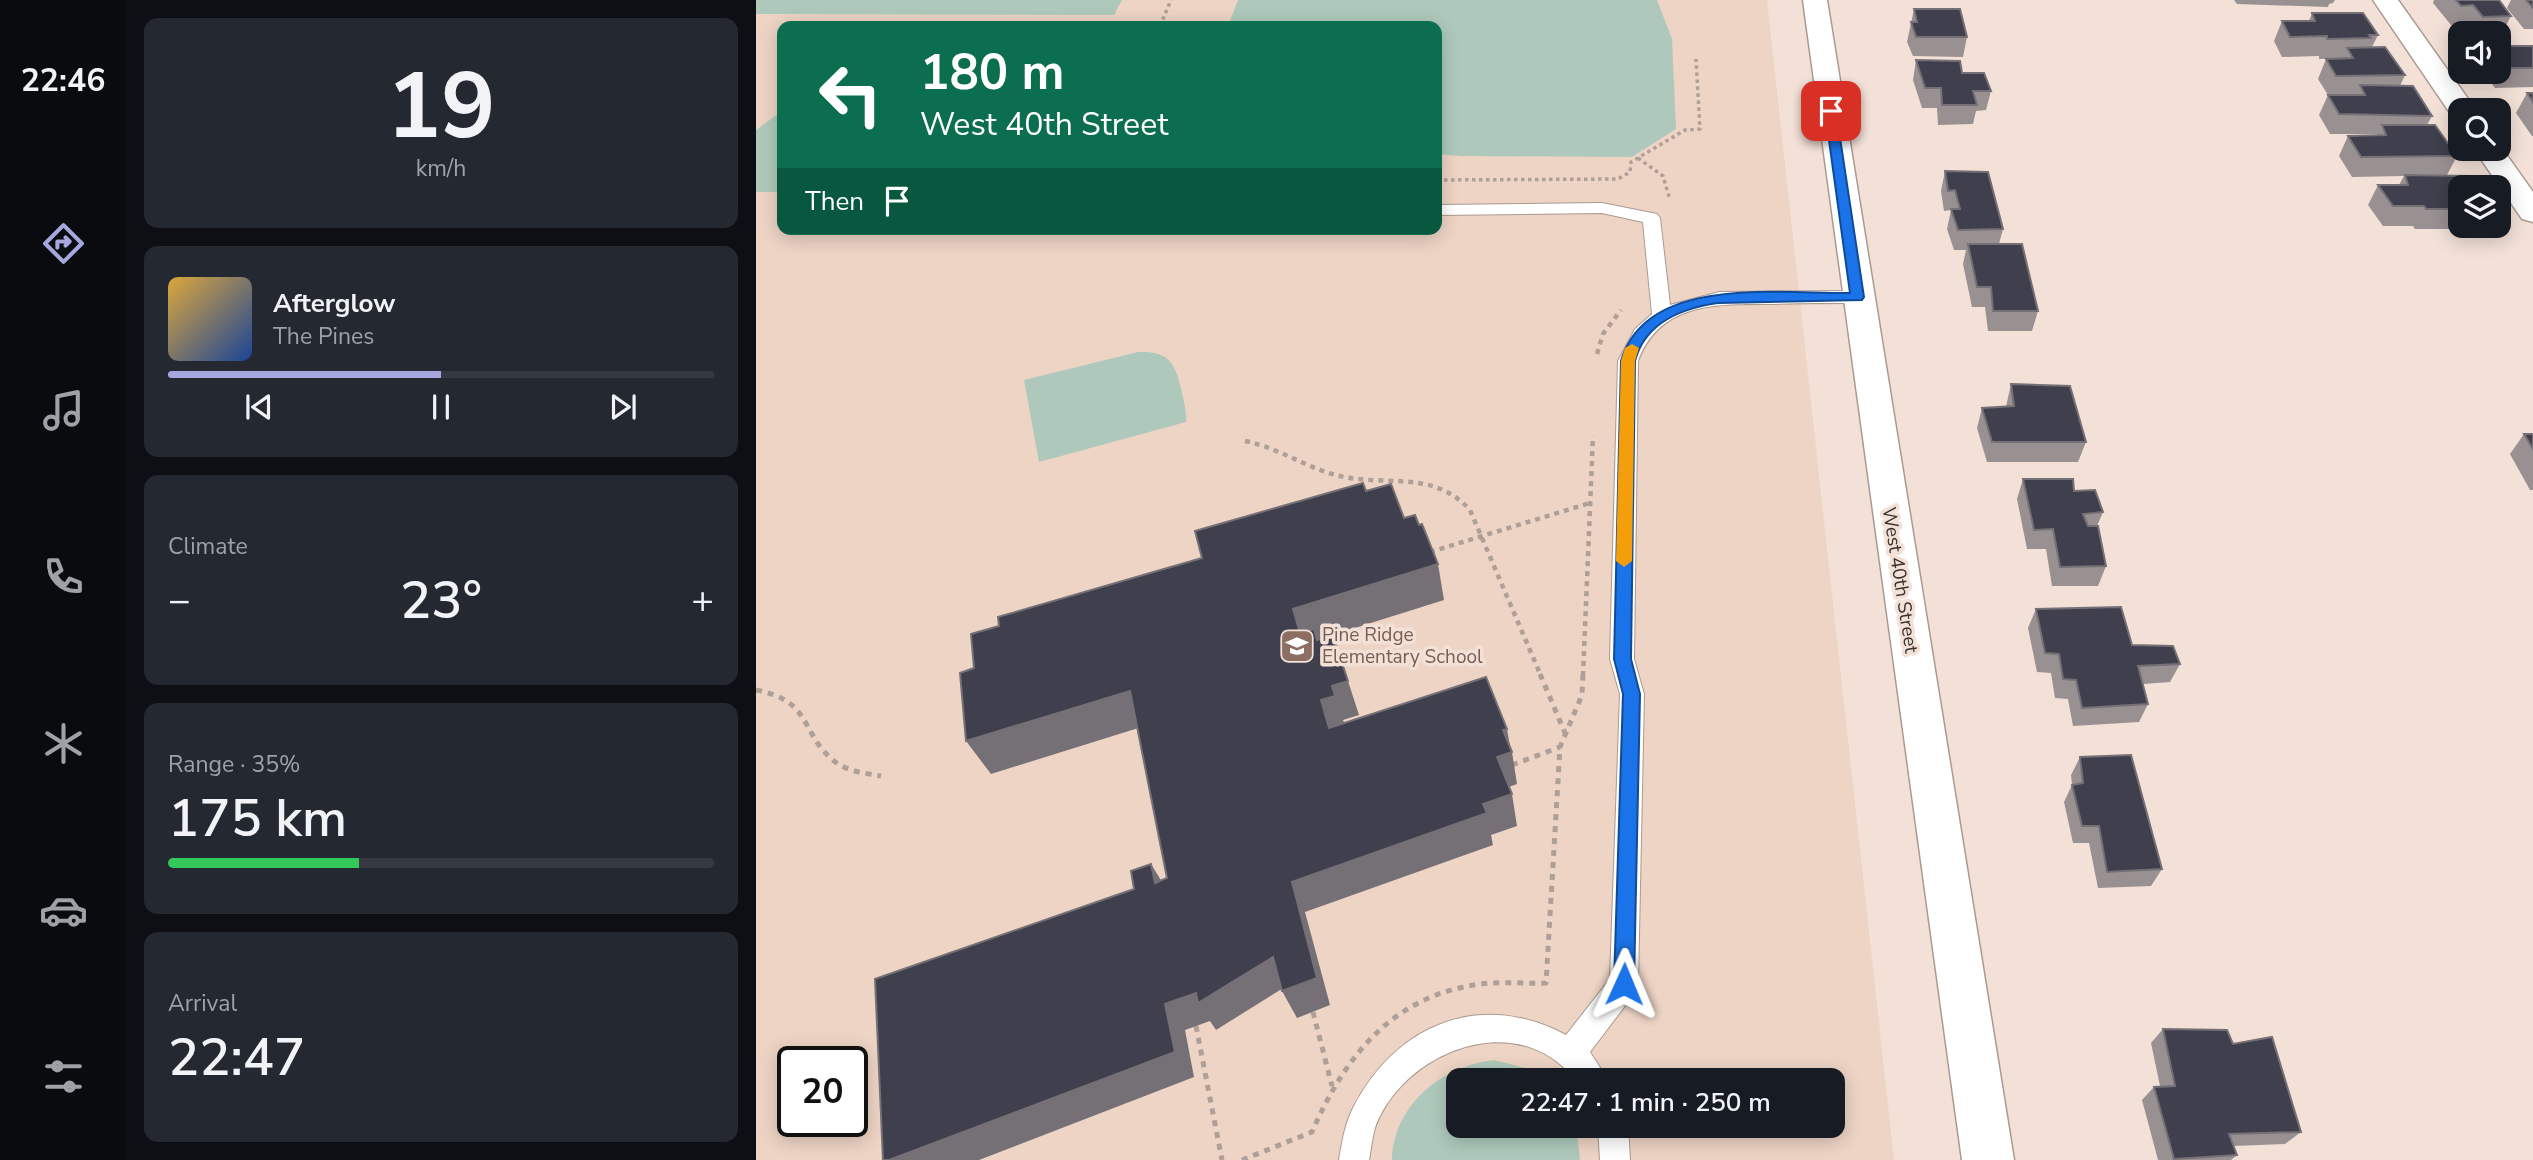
<!DOCTYPE html>
<meta charset="utf-8">
<style>
:root{--surface:#171b24;--page:#242831;--text:#f1f3f6;--muted:#9ea1a6;--line:#363941;--accent:#a6a7de}
body{margin:0;font-family:"Nunito Sans",sans-serif;background:var(--page);color:var(--text);height:100vh;display:flex;flex-direction:column;font-size:26px;white-space:nowrap}
*{box-sizing:border-box;margin:0}
p{font-size:23px;color:var(--muted)}
.icon{flex:none;width:38px;height:38px;fill:none;stroke:currentColor;stroke-width:2;stroke-linecap:round;stroke-linejoin:round}
.map{position:relative;flex:1;overflow:hidden}
.drawer{display:flex;flex-direction:column;gap:18px;padding:18px;background:#0d0f14;width:630px}
.drawer>*{flex:none}
.hud{position:absolute;left:21px;top:21px;width:665px;height:214px;border-radius:14px;box-shadow:0 4px 18px #0003;background:#0b6e4f;color:#fff;overflow:hidden}
.fabs{position:absolute;left:1692px;top:21px;display:grid;gap:14px}
.fabs a{display:grid;place-items:center;width:63px;height:63px;border-radius:14px;background:var(--surface);box-shadow:0 4px 18px #0003;font-size:35px}
.speed{position:absolute;left:21px;top:1046px;display:flex;gap:14px;font-size:35px;font-weight:700;text-align:center}
.speed>*{display:grid;place-content:center;width:91px;height:91px;border-radius:50%;background:var(--surface);box-shadow:0 4px 18px #0003;line-height:1}
.speed .limit{border:4px solid #111;border-radius:10px;background:#fff;color:#111}
.pin{position:absolute;display:grid;place-items:center;width:60px;height:60px;color:#fff;margin:-30px;border-radius:14px;box-shadow:0 4px 10px #0006}
.me{position:absolute;width:77px;margin:-38px;rotate:1deg;stroke-linejoin:round;filter:drop-shadow(0 0 5px #0008)}
.turn{display:flex;align-items:center;gap:24px;height:147px;padding:0 28px;font-size:32px}
.turn .icon{width:91px;height:91px;stroke-width:2.5}
.turn b{display:block;font-size:49px;line-height:60px}
.then{display:flex;align-items:center;height:66px;padding:0 28px;background:#0003;gap:14px;font-size:26px}
.big{font-size:52px;font-weight:600;line-height:1.1}
.drawer .card{flex:1;display:flex;flex-direction:column;justify-content:center;gap:10px;min-width:0;padding:0 24px;border-radius:14px;background:var(--page)}
.drawer .dial{align-items:center;gap:0}
.dial b{font-size:91px;line-height:1}
.song{display:flex;align-items:center;gap:21px}
.cover{width:84px;height:84px;border-radius:10px;background:linear-gradient(135deg,hsl(40 70% 55%),hsl(220 70% 35%))}
.played{height:7px;border-radius:4px;background:linear-gradient(90deg,var(--accent) 50%,var(--line) 50%)}
.keys{display:flex;justify-content:space-around;direction:ltr}
.heat{display:flex;justify-content:space-between;align-items:center;font-size:38px;direction:ltr}
.charge{height:10px;border-radius:5px;background:linear-gradient(90deg,#34c759 35%,var(--line) 0)}
.trip{position:absolute;left:690px;top:1068px;width:399px;height:70px;border-radius:14px;background:var(--surface);box-shadow:0 4px 18px #0003;font-weight:600;line-height:70px;text-align:center}
main{display:flex;flex:1;min-height:0}
.dock{display:flex;flex-direction:column;width:126px;justify-content:space-around;align-items:center;background:#090b0e;color:var(--muted)}
.dock .icon{width:49px;height:49px}
.dock .active{color:var(--accent)}
.dock b{font-size:32px;color:var(--text)}
.map>svg:first-child{display:block}
.built{fill:#edd4c5;fill-rule:evenodd}
.green{fill:#aec9bb}
.lines{fill:none;stroke-linecap:round;stroke-linejoin:round}
.service-casing{stroke:#aa9a90;stroke-width:2}
.minor-casing{stroke:#aa9a90;stroke-width:3}
.tertiary-casing{stroke:#aa9a90;stroke-width:3}
.path-far2{stroke:#aea098;stroke-width:3.5;stroke-dasharray:3.5 3.5;stroke-linecap:butt}
.path-far1{stroke:#aea098;stroke-width:4.5;stroke-dasharray:5 5;stroke-linecap:butt}
.path{stroke:#aea098;stroke-width:5;stroke-dasharray:6 6;stroke-linecap:butt}
.service{fill:#fff;fill-rule:evenodd}
.minor{fill:#fff;fill-rule:evenodd}
.tertiary{fill:#fff;fill-rule:evenodd}
.wall{fill:#999092}
.shaded-wall{fill:#757076}
.building{fill:#3f3f4d;stroke:#757076;stroke-width:2}
.route{fill:#1a73e8;stroke:#114b97;stroke-width:2}
.slow{fill:#f59e0b}
.labels{text-anchor:middle;dominant-baseline:central;stroke-width:7;stroke-linejoin:round;paint-order:stroke}
.street-label{font-size:19px;fill:#37312d;stroke:#f3e1d7}
.education-label{font-size:19px;fill:#785e54;stroke:#f3e1d7;text-anchor:start}
</style>
<main>
<nav class="dock">
<b>22:46</b>
<svg class="icon active" aria-label="directions" viewBox="0 0 24 24"><path d="M12 3l9 9-9 9-9-9zM9 14v-3h6M13 9l2 2-2 2"/></svg>
<svg class="icon" aria-label="music" viewBox="0 0 24 24"><path d="M9 18V5l10-2v13"/><circle cx="6" cy="18" r="3"/><circle cx="16" cy="16" r="3"/></svg>
<svg class="icon" aria-label="phone" viewBox="0 0 24 24"><path d="M5 4h4l2 5-3 2q2 4 5 5l2-3 5 2v4C11 20 4 13 5 4z"/></svg>
<svg class="icon" aria-label="climate" viewBox="0 0 24 24"><path d="M12 3v18M4 7l16 10M4 17L20 7"/></svg>
<svg class="icon" aria-label="car" viewBox="0 0 24 24"><path d="M5 17H2v-5l4-1 3-4h7l3 4 3 1v5h-3M9 17h6M6 11h13"/><circle cx="7" cy="17" r="2"/><circle cx="17" cy="17" r="2"/></svg>
<svg class="icon" aria-label="filters" viewBox="0 0 24 24"><path d="M4 7h16M4 17h16"/><circle cx="9" cy="7" r="2"/><circle cx="15" cy="17" r="2"/></svg>
</nav>
<section class="drawer">
<div class="card dial"><b>19</b><p>km/h</p></div>
<div class="card">
<div class="song"><i class="cover"></i><div><b>Afterglow</b><p>The Pines</p></div></div>
<div class="played"></div>
<div class="keys"><svg class="icon" aria-label="previous" viewBox="0 0 24 24"><path d="M18 5L8 12l10 7zM5 5v14"/></svg><svg class="icon" aria-label="pause" viewBox="0 0 24 24"><path d="M8 5v14M16 5v14"/></svg><svg class="icon" aria-label="next" viewBox="0 0 24 24"><path d="M6 5l10 7-10 7zM19 5v14"/></svg></div>
</div>
<div class="card"><p>Climate</p>
<div class="heat"><a>−</a><b class="big">23°</b><a>+</a></div>
</div>
<div class="card"><p>Range · 35%</p><b class="big">175 km</b><div class="charge"></div></div>
<div class="card"><p>Arrival</p><b class="big">22:47</b></div>
</section>
<div class="map">
<svg width="1777" height="1160" viewBox="0 0 1777 1160">
<rect width="100%" height="100%" fill="#f3e1d7"/>
<path class="built" d="M0,0H1011L1138,1160H0ZM26,26H681V229H26ZM37,1062H96V1122H37ZM702,1080H1076V1125H702Z"/>
<path class="green" d="M0,0H366L358,15L0,14Z
M482,0H901L916,39L920,129L876,157L705,156L681,154V26H472Z
M26,111V192H0V130Z
M382,352C412,351 418,361 425,388C427,399 431,410 430,422L283,462L268,380Z
M738,1060L777,1070L791,1080H702V1125H820L824,1160H636C638,1104 686,1066 738,1060Z"/>
<g class="lines">
<g class="service-casing">
<path id="service" d="M846,203L901,214L904,218L914,305L963,292L1101,291L1108,293L1110,297L1108,301L1101,303C1072,303 1043,303 1014,304C961,304 904,302 882,361L878,659L888,694L882,984L878,994L834,1052L852,1080H819C762,1006 647,1051 619,1128C616,1138 615,1150 613,1160H583C586,1142 589,1124 597,1108C640,1023 726,990 810,1035L854,979L864,694L854,659L862,361L879,329L896,314L887,222L846,213L681,215V205Z
M842,1125H872L874,1160H844Z"/>
</g>
<g class="minor-casing">
<path id="minor" d="M1617,0H1642L1720,110H1704V118L1696,116Z
M1743,144L1777,192V222L1766,219L1718,149H1743Z"/>
</g>
<g class="tertiary-casing">
<path id="tertiary" d="M1047,0H1071L1258,1160H1206Z"/>
</g>
<path class="path-far2" d="M404,26L415,0
M882,158L907,176L914,200
M681,180L862,179L874,172L875,162L929,130L944,129L940,59"/>
<path class="path-far1" d="M841,354L847,334L865,310
M489,441C520,447 546,465 576,474C625,489 675,467 714,510L785,676
M674,552L834,503
M827,676L837,436"/>
<path class="path" d="M784,674L809,733
M0,690C57,701 43,732 78,761C92,772 109,773 125,776
M756,765L804,747
M557,1012L576,1086
M440,1026L466,1160
M486,1160L556,1132C589,1056 637,995 725,984C747,981 769,984 790,983L804,747L826,695L827,674"/>
<use href="#service" class="service"/>
<use href="#minor" class="minor"/>
<use href="#tertiary" class="tertiary"/>
</g>
<path class="wall" d="M1478,0H1579L1577,3L1573,4L1572,7L1481,4Z
M1678,0H1743L1755,16L1745,35H1743V33H1715L1707,24L1695,25L1677,3Z
M1755,0H1777V29H1768L1751,8Z
M1158,9L1211,37L1207,57L1157,56L1151,42Z
M1556,13L1622,35L1616,47L1649,75L1644,86L1676,116L1671,125L1701,156L1691,175L1704,187V226H1727L1725,229H1659L1657,226H1627L1612,205L1622,185H1643L1648,176L1596,177L1583,156L1592,136H1621V134H1574L1563,115L1572,95L1562,79L1570,59L1587,58L1563,59V56L1526,57L1518,41L1526,21H1553Z
M1743,46H1777V87L1739,88L1727,72H1743Z
M1160,60L1206,73L1235,91L1230,110L1220,111L1217,124L1182,125L1181,108H1166L1157,80Z
M1771,93H1777V136H1776L1760,113Z
M1189,171L1247,229L1243,244L1282,311L1276,331H1232L1229,307H1216L1207,264L1210,250H1198L1191,229L1195,210L1188,211L1185,191Z
M1255,384L1330,442L1322,462H1231L1221,428L1226,408L1250,407Z
M1768,434H1777V490H1774L1754,454Z
M1267,479L1318,491L1347,512L1341,526L1350,566L1342,586H1296L1290,549H1271L1261,499Z
M1280,609L1376,645L1424,664L1414,682L1387,684L1392,704L1383,722L1317,726L1312,699L1299,698L1295,673L1281,672L1272,628Z
M1324,757L1406,869L1395,886L1342,888L1333,843H1317L1308,802L1316,785L1315,775Z
M1407,1029L1477,1044L1545,1132L1529,1144L1477,1146L1481,1155L1475,1160H1402L1386,1100L1398,1087L1404,1086L1395,1043Z"/>
<path class="shaded-wall" d="M682,564L688,600L548,644L537,609Z
M592,681L603,715L587,720L590,729L573,728L565,700L576,686Z
M374,691L392,725L235,774L210,741Z
M751,729L755,752H756L761,784L747,789L741,757L747,730Z
M756,794L761,826L735,835L737,845L549,912L574,1005L541,1018L526,991L536,882L727,804Z
M395,864L414,895L399,883Z
M517,957L532,985L460,1030L454,1021L429,1030L438,1077L223,1160H133L409,1004Z"/>
<path class="building" d="M1700,0H1743L1755,16L1727,17L1717,5L1705,6Z
M1770,0H1777V8Z
M1158,9H1204L1211,37H1160L1155,22H1161Z
M1556,13H1607L1622,35H1613L1615,38L1571,39V36L1534,37L1526,21H1559Z
M1743,46H1777V68H1749L1743,60Z
M1629,47L1649,75L1580,76L1570,59L1597,58L1591,48Z
M1160,60L1204,61L1206,73H1228L1235,91H1217L1221,105H1186L1185,88H1169Z
M1604,85L1657,86L1676,116L1583,114L1572,95H1609Z
M1771,93H1777V102Z
M1626,125H1679L1701,156L1605,157L1592,136L1630,135Z
M1189,171L1232,172L1247,229L1202,230L1195,209H1204L1199,190L1192,191Z
M1649,175L1714,176L1722,187H1704V209H1670L1668,206H1637L1622,185H1652Z
M1212,244H1266L1282,311H1237L1235,287H1221Z
M1255,384L1314,386L1330,442H1236L1226,408L1258,406Z
M1768,434H1777V449Z
M1267,479H1317L1318,491L1339,490L1347,512L1327,514L1332,526H1342L1350,566L1304,567L1297,529L1278,530Z
M607,483L610,491L635,484L648,518L659,515L663,525L666,524L682,564L537,609L544,633L558,629L561,640L577,635L592,681L576,686L579,696L565,700L573,728L730,677L751,729L747,730L756,752L741,757L756,794L727,804L731,813L536,882L561,978L526,991L517,957L442,1003L440,993L409,1004L419,1052L133,1160H127L119,979L378,889L375,871L395,864L399,883L411,878L374,691L210,741L204,673L218,668L215,634L243,626L242,617L446,558L439,531Z
M1365,607L1376,645L1417,646L1424,664L1382,666L1392,704L1326,708L1320,680L1307,679L1303,654L1289,653L1280,609Z
M1375,755L1406,869L1351,872L1343,826H1326L1316,785L1327,783L1324,757Z
M1407,1029L1471,1030L1477,1044L1516,1037L1545,1132L1473,1134L1481,1155L1418,1159L1398,1087L1419,1086Z"/>
<path class="route" d="M1075,108L1080,111L1108,297L1106,300L962,303C926,308 889,323 879,361L875,659L884,694L878,984L875,991L868,994L861,991L858,984L867,694L858,659L865,361C890,274 1024,294 1094,293L1069,111Z"/>
<path class="slow" d="M876,344L883,348L879,361L876,561L868,567L860,561L865,361L869,348Z"/>
<defs>
<g id="school-square" transform="scale(1.75)"><rect x="-9" y="-9" width="18" height="18" rx="4" fill="#8d6e63" stroke="#f3e1d7"/><path d="M0-5L7-2L0 1L-7-2ZM-4 1L0 2.5L4 1V4Q0 6-4 4Z" fill="#fff"/></g>
</defs>
<g fill-rule="evenodd">
<use href="#school-square" x="541" y="646"/>
</g>
<g class="labels">
<g class="street-label">
<text transform="translate(1144 580) rotate(81)">West 40th Street</text>
</g>
<g class="education-label">
<text x="566" y="635">Pine Ridge<tspan x="566" dy="22">Elementary School</tspan></text>
</g>
</g>
</svg>
<div class="fabs">
<a><svg class="icon" aria-label="sound" viewBox="0 0 24 24"><path d="M4 9h4l5-4v14l-5-4H4zM17 9q2 3 0 6"/></svg></a>
<a><svg class="icon" aria-label="search" viewBox="0 0 24 24"><circle cx="10" cy="10" r="6"/><path d="M15 15l6 6"/></svg></a>
<a><svg class="icon" aria-label="layers" viewBox="0 0 24 24"><path d="M12 4l9 5-9 5-9-5zM3 14l9 5 9-5"/></svg></a>
</div>
<div class="speed"><div class="limit">20</div></div>
<div class="pin" style="left:1075px;top:111px;background:#d93025"><svg class="icon" aria-label="arrive" viewBox="0 0 24 24"><path d="M6 21V4h12l-3 4 3 4H6"/></svg></div>
<svg class="me" style="left:868px;top:984px" viewBox="-20 -20 40 40"><path d="M0-17L14 15 0 8-14 15z" fill="#1a73e8" stroke="#fff" stroke-width="4"/></svg>
<div class="trip">22:47 · 1 min · 250 m</div>
<div class="hud">
<div class="turn"><svg class="icon" aria-label="left" viewBox="0 0 24 24"><path d="M17 20v-9H6M10 6l-5 5 5 5"/></svg><div><b>180 m</b>West 40th Street</div></div>
<div class="then">Then<svg class="icon" aria-label="arrive" viewBox="0 0 24 24"><path d="M6 21V4h12l-3 4 3 4H6"/></svg></div>
</div>
</div>
</main>
